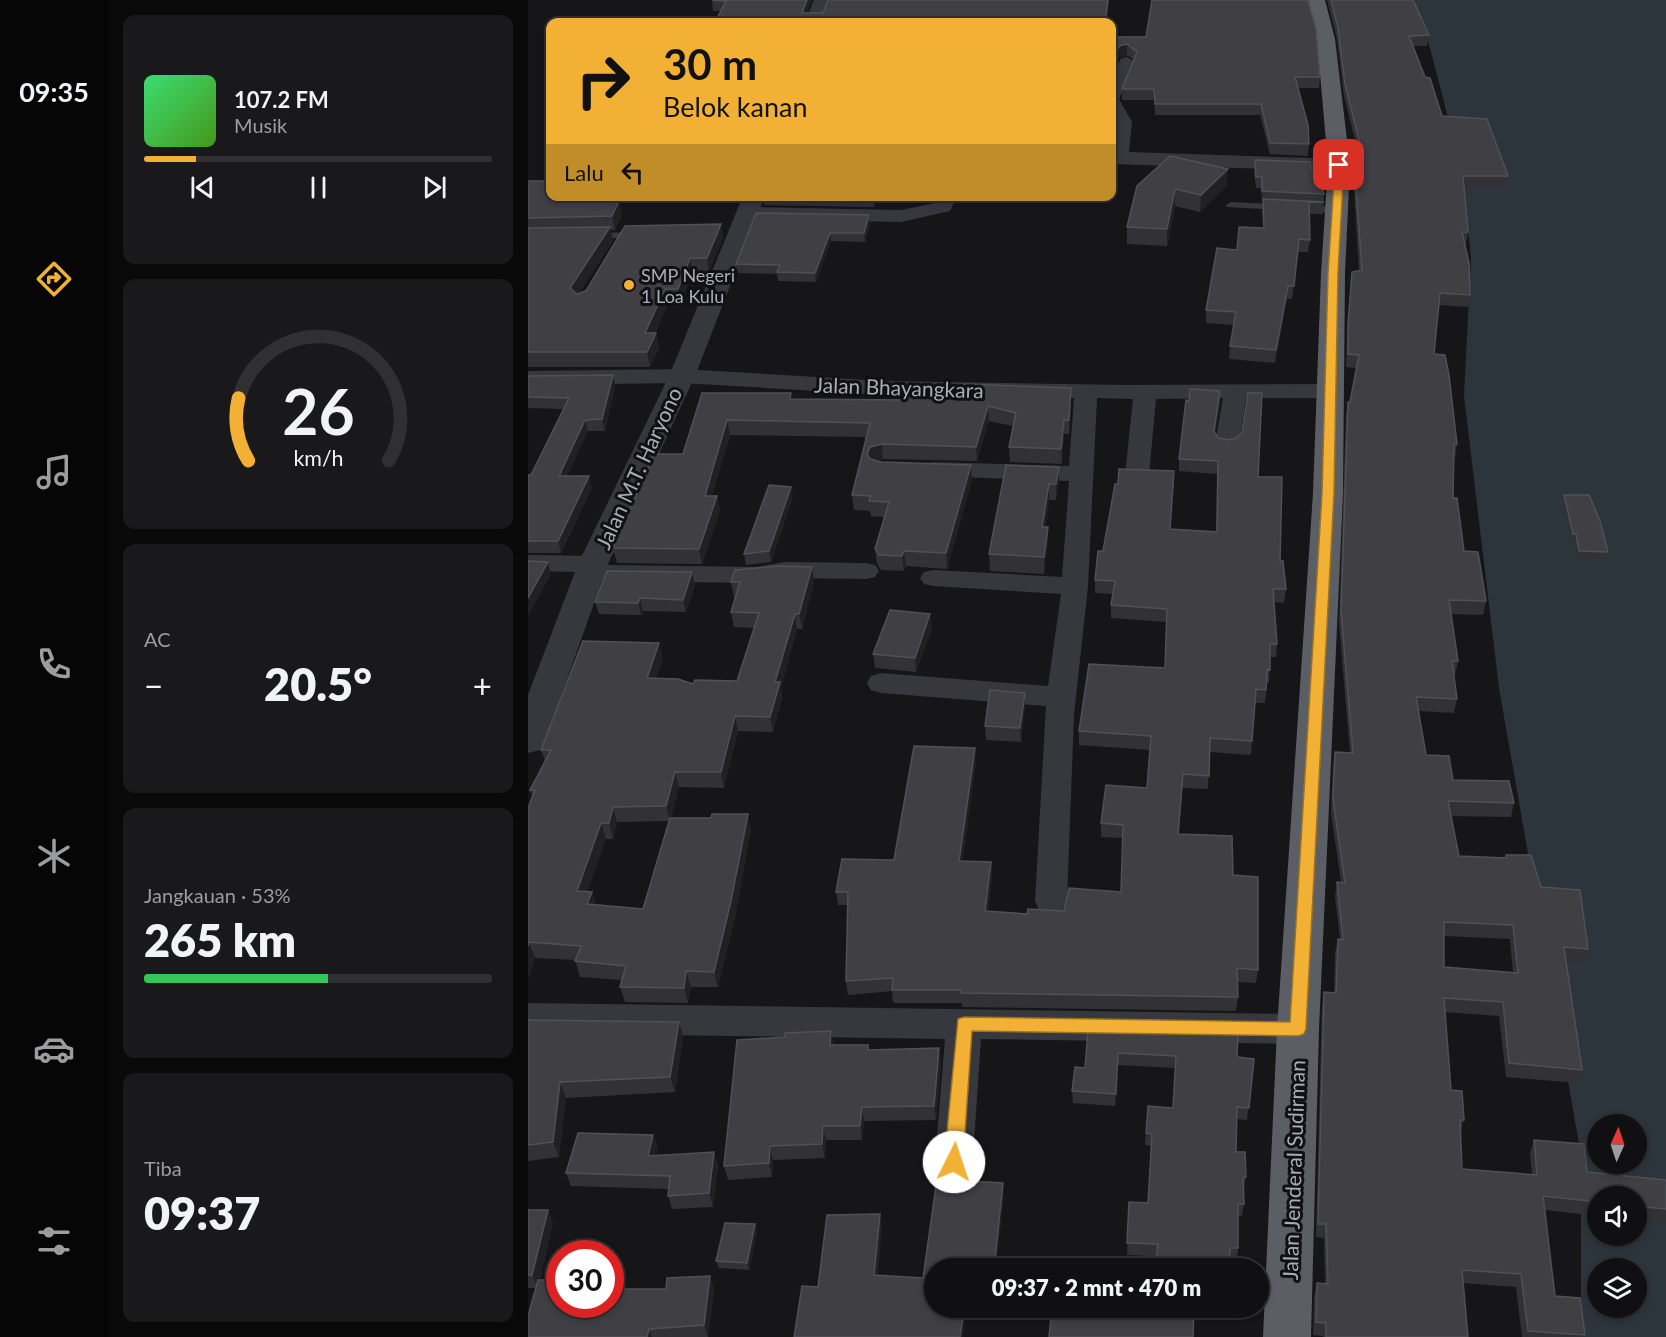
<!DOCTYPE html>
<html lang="id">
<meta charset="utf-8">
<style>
:root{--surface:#101012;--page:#19191b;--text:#f1f3f6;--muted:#9c9d9f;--line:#303032;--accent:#f2b134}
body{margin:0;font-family:Lato,sans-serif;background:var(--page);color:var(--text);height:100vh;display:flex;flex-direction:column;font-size:22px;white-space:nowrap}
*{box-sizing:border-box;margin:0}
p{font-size:20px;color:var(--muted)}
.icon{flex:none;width:33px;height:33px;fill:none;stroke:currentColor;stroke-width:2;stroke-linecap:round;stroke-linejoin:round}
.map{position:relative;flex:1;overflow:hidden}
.details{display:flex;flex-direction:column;gap:15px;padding:15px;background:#09090a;width:420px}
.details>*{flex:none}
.banner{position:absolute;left:18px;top:18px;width:570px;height:183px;border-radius:12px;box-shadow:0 3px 9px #0003,0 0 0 2px var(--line);background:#f2b134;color:#111;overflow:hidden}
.needle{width:39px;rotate:3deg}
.controls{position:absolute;left:1059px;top:1114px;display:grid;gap:12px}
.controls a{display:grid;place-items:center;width:60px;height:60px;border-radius:50%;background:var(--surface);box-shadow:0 3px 9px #0003,0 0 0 2px var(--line);font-size:30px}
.speed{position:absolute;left:18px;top:1240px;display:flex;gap:12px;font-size:30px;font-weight:700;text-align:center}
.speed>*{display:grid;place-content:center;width:78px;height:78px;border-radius:50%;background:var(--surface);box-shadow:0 3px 9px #0003,0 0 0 2px var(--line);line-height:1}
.speed .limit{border:9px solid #d22;background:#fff;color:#111}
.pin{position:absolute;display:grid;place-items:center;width:51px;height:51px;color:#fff;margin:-26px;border-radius:12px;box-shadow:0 3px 9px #0006}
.me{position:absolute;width:66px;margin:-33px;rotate:4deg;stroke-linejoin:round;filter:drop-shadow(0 0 4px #0008)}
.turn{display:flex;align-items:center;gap:21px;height:126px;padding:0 18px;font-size:27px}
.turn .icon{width:78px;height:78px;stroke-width:2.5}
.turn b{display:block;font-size:42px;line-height:51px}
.then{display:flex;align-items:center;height:57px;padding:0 18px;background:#0003;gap:12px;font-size:22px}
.big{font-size:45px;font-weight:800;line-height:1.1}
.details .card{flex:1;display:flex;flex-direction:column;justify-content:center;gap:9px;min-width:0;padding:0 21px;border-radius:12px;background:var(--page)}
.details .dial{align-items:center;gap:0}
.dial svg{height:156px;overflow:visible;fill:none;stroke:var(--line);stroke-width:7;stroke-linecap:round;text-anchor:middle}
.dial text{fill:var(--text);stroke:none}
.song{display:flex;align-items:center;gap:18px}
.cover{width:72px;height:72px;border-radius:9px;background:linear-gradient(135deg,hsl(140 70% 55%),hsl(100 70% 35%))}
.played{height:6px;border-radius:3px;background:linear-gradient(90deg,var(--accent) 15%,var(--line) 15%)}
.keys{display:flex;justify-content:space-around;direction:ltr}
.heat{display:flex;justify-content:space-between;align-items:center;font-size:33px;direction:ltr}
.charge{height:9px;border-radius:4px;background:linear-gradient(90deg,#34c759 53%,var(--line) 0)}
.trip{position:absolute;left:396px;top:1258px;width:345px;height:60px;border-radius:30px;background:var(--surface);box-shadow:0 3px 9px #0003,0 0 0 2px var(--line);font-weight:800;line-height:60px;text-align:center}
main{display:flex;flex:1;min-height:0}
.dock{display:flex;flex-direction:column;width:108px;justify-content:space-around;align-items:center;background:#060607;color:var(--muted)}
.dock .icon{width:42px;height:42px}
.dock .current{color:var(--accent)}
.dock b{font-size:27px;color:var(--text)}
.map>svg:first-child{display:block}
.water{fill:#2c353c;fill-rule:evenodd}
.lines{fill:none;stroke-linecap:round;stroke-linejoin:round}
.service{fill:#37383d;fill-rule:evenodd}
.minor{fill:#37383d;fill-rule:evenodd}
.tertiary{fill:#37383d;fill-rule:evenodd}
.trunk{fill:#5b5e65;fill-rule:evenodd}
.wall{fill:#323236;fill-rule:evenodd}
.shaded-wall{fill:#212124}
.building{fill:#3f3f44;stroke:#4f5156;stroke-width:1.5;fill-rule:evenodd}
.route{fill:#f2b134;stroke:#9d7322;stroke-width:1.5}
.poi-dot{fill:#f2b134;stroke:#111113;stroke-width:2}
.labels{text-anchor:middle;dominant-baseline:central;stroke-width:6;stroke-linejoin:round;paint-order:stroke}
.far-poi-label{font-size:18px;fill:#a8adb8;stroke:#111113;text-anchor:start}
.street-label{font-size:21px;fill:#a8adb8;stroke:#111113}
</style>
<main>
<nav class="dock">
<b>09:35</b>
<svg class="icon current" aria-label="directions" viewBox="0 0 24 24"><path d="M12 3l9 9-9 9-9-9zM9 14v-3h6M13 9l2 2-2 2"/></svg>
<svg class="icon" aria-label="music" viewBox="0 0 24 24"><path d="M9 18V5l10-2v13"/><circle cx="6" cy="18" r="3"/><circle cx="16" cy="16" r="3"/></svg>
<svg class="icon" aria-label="phone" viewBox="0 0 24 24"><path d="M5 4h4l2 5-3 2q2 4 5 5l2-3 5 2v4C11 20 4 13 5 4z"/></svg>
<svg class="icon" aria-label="climate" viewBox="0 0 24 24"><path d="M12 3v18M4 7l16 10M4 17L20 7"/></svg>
<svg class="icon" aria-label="car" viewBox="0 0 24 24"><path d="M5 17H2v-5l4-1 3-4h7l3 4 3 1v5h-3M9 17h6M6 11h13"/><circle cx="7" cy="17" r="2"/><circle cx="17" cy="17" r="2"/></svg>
<svg class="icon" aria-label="filters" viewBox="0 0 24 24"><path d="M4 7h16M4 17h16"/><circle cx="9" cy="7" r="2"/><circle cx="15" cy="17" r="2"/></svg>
</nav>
<section class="details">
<div class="card">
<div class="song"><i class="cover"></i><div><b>107.2 FM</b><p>Musik</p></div></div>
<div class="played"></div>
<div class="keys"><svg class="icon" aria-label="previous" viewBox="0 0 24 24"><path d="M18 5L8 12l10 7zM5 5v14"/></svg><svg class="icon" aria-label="pause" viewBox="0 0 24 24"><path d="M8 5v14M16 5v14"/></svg><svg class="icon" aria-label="next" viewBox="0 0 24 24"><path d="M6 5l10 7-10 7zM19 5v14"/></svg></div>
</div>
<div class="card dial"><svg viewBox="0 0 100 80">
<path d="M14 69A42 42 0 1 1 86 69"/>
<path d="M14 69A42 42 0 0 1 9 37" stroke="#f2b134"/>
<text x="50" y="56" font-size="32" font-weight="700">26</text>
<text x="50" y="72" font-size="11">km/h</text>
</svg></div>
<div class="card"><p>AC</p>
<div class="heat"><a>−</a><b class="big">20.5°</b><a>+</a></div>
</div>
<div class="card"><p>Jangkauan · 53%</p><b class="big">265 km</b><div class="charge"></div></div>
<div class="card"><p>Tiba</p><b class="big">09:37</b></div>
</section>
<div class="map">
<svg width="1138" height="1337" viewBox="0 0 1138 1337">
<rect width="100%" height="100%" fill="#161618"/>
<path class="water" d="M881,0H1138V1337H1053V1155L971,688L936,396L943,258L934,171L897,29ZM1070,1125H1108V1164H1070ZM1070,1197H1108V1236H1070ZM1070,1269H1108V1308H1070Z"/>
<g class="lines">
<path class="service" d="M703,202L809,207L814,210L809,213L699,207L698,205Z
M111,232L116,235L115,237L63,239L58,236L63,233Z"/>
<path class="minor" d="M599,57L607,62L591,99L604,122L601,152L811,159L820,165L811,171L584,164L586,122L584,117V78L593,58Z
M409,196H429L422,211L373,222L220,219L210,213L220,207L373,210L407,203Z
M154,369L356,381L599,385L804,384L812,386L816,391L812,396L804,398H718L711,444L708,449L699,451L690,449L687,444L695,398L628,399L621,475L618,480L609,482L600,480L597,475L605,399L569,398L560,586L546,715L539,901L535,910L523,914L511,910L507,901L518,706L353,693L343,690L339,683L343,676L353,673L520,686L533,594L405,586L396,584L392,578L396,572L405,570L534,577L541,481L405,476L396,474L393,469L396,464L405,462L541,466L546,398L356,395L154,383L0,385V371Z
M0,555L65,556L74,558L78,565L229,567L257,562L338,563L347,565L351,571L347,577L338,579L257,578L229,583L62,581L53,579L49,572L0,571Z
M0,1003L770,1014L783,1019L788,1029L783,1039L770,1044L453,1039L443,1185L438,1197L424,1202L410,1197L405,1185L417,1039L0,1033Z"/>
<path class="tertiary" d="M286,0H304L295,22H277Z
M215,196H237L167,376L80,564L17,741L12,750L0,753V695L50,564L141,376Z"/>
<path class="trunk" d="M779,0H797L807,39L822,165L817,273L815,493L791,1029L783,1337H735L749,1029L785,493L793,273L800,165L789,39Z"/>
</g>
<path class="wall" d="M284,0L279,13H295L581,0L579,22H187L193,11H185L184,1Z
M799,0H885L901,35L899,46H885L897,77L914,116L980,176L978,188H936L940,232L938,244H937L942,295L940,307L910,305L906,354L929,444L927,458H926L925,498L936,551L958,601L955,615L923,614L930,661L927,675H926L929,699L926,713L891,711L898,755L925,780L986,803L983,817L923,816L931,856L977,858L978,855L1013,887L1060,949L1056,963L1038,961L1054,1070L1049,1083L978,1077L971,1016L917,1012L923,1090L936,1120L932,1134L934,1169L1004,1175L1002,1153L1006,1140L1059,1172L1138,1180V1223L1108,1220V1197H1070V1216L1017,1210L1027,1296L1057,1335L1056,1337H994L988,1287L935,1283L940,1337H795V1336L785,1335L786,1296L789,1283L797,1284L796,1238L788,1237L794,1006L796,992H806L807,953L810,939H812L807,896L809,882H813L803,813L805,766L807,752L822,753L811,624L818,415L820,402H822L828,368L818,367L819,337L824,272L831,271L824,159L825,148H829L816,96L809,39ZM916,936L982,939L985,973L916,967Z
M584,37L792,77L791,88H770L781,144L780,156L742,154L732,115H627L626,100H594V89L606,60L599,55L591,57Z
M727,160L796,194L795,214H781L782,240L780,252H770L764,299H759L747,363L701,359L702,346L706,325L678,323V310L709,250L735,228L734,211L735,201H734L733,188H728L726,171Z
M0,181L22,196H49L47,201L94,215L87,230H82L85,241L51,293L193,224L195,238L181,272H164L153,304H140L127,333H128L131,348L122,367H0Z
M699,185L672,212L647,206L639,246L599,244V227L609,186Z
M235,196H408L405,201H348L346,207L236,205Z
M429,196H434L433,201H429Z
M228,213L342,224L337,242L303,241L288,282L250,281L249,274L210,273L208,264Z
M85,375L87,386L77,431H60L39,476L64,488L33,553H0V475H3L35,409L0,408V377Z
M543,388V403L541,434H536L534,464L482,462L481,447L485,426L461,421L449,461L355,459L347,461L444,480L419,569L378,566L376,571L353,570L349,564L347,549L356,517L343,516L342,511L326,510L324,495L338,437L202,435L184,496H189L192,511L174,564L89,563L85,548L155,454L174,393L264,399L377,400L435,390Z
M692,404L687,433L690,438L730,477L752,561L758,589L756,603L746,602L749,644L748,657H742L741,683H739L737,703H727L723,755L681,752L680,789L654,788L651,834L705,875L730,970L728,983L709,982L710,997L708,1011L434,1007V1003H365L364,991L320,995L318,981L320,905H310L308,892L366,860L448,762L434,861L463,862L464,876L460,911L499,914L536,911L593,892L595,838L573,837V823L619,788L622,750L551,745V731L637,668L638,622L583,618V605L585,594L567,593V580L575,551L643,529L688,531L689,474L651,471V459Z
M531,467V483L528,500H521L517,527L520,544L516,574L462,571L461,554Z
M1036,495L1080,552L1078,559L1049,558L1046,541H1043L1035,502Z
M265,497L243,562L218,565L216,554Z
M203,582H286L274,629H269L253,687L254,698L245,732L210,731L196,788L151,787L143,818L223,829L207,917L190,987H163L160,1003L97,1002L92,987L94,980L52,977L47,960L7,958L0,979V808L5,797L2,790L17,761L13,750L135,658L128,678L165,684L209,681L226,628L206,627L203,612L208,597H206ZM141,821L115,909L68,905L64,892H59L78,839H85L89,822Z
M167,585L158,612L115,611L113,615L71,614L67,602Z
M402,614L404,628L388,672L347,668L345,654Z
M497,693V707L493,742L458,740L457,726Z
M0,1020L155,1037L147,1092L38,1098L31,1157L0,1161Z
M560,1031L709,1057L726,1059L719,1120L709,1119L708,1152L718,1177L716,1189H715L716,1204L714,1216H710V1248L709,1260L599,1255L601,1202L620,1203L623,1146L617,1145L618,1133L645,1108L647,1068L590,1065L587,1106L545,1103L544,1091L557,1068Z
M306,1045H340L341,1050L413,1062L408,1120L336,1121L334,1140H298L297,1158L245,1160L244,1177L200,1180L196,1166Z
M130,1148L128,1155L190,1165L185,1207L144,1209L140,1196V1189L43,1186L38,1173Z
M0,1210H20L25,1223L12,1280L94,1289H138L182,1276L186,1289L180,1337H0L8,1288H0Z
M227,1224L229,1231L221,1270L191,1268L188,1261Z"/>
<path class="shaded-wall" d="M279,0H284L277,19L274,13Z
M580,0H581L579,22H577Z
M599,44V55L591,57L584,74V63L591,46Z
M700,169L699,185L672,212L673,195Z
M647,189V206L639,246V229Z
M39,196H49L40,214L37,200Z
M345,196H348V201L346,207Z
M91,201L94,215L87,230L84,216Z
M341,215L342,224L337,242L336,233Z
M193,224L195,238L181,272L179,258Z
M82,227L85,241L45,303L42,288Z
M302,233L303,241L288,282L287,273Z
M162,258L164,272L153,304L150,289Z
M760,286L759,299L747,363L748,350Z
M137,289L140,304L120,348L117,333Z
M128,333L131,348L122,367L119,352Z
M85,375L87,386L77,431L74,419Z
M543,388V403L541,434V420Z
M692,391V404L685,444L686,431Z
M460,406L461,421L449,461L448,447Z
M57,420L60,431L34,487L31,476Z
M199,420L202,435L180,510L177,496Z
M536,420V434L534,464L533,449Z
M354,444L355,459L344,462L339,454L342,447Z
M443,465L444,480L419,569L418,553Z
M531,467V483L528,500V484Z
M61,476L64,488L33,553L30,541Z
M521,484V500L514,543V527Z
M263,487L265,497L243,562L241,551Z
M189,496L192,511L174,564L171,549Z
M520,527V544L516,574V557Z
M376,551L378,566L376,571L374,556Z
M20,562L23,574L0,617V598Z
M284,567L286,582L274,629L271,614Z
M164,572L167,585L158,612L155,600Z
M112,598L115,611L113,615L110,603Z
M267,614L269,629L253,687L254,698L245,732L242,717L247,682Z
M402,614L404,628L388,672L387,658Z
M131,643L135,658L122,694L119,678Z
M497,693V707L493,742L492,728Z
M207,716L210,731L196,788L193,772Z
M447,748L448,762L433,875L431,861Z
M147,772L151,787L142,821L138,806Z
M85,807L89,822L85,839L81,823Z
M220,814L223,829L207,917L190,987L186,972Z
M73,823L78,839L54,907L49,891Z
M463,862L464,876L458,924L457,911Z
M64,892L69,908L59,904Z
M1,942L7,958L0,979V946Z
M158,971L163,987L160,1003L156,988Z
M151,1022L155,1037L147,1092L142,1077Z
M303,1031L306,1045H302Z
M411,1048L413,1062L408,1120L406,1106Z
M32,1082L38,1098L31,1157L25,1142Z
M334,1107L336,1121L334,1140L332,1126Z
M295,1126L298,1140L297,1158L294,1144Z
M125,1135L130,1148L124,1170L120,1156Z
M242,1146L245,1160L244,1177L241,1163Z
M186,1152L190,1165L185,1207L181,1193Z
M475,1183L476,1197L468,1269H466Z
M20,1210L25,1223L10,1288L4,1275Z
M352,1214L354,1227L349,1288L346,1275Z
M227,1224L229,1231L221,1270L219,1263Z
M182,1276L186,1289L180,1337L176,1325Z
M90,1280L95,1293L88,1289Z
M436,1308H439L435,1337H432Z
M121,1329L124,1337H119Z"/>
<path class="building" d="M184,0H279L274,13H295L300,0H580L577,22H291L293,19L243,20L242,22H187L198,1Z
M624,0H780L788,29L792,77H767L780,125L781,144L742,143L733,104H627L626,89H594L609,52L599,44L591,46L584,63V37H618Z
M803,0H885L901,35L881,36L897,77L902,78L914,116L959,119L980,176H935L940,232H934L941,263L942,295L912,293L906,354L917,355L921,375L929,444H926L925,498H929L936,551L950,552L958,601L921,600L930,661H924L929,699L888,697L898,755L921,756L925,780L981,781L986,803L920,801L931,856L978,858V855H1003L1013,887L1052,890L1060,949L1036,947L1054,1070L981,1063L975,1002L916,998L923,1090L934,1091L936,1120H932L934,1169L1009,1175L1006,1140L1056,1144L1059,1172L1138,1180V1209L1108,1206V1197H1070V1202L1015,1196L1027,1296L1052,1298L1057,1335L1000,1331L993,1274L934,1270L940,1337H798V1323L788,1322L789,1283L800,1284L798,1224H790L796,992L808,993L810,939L815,940L809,882L817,883L805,799L807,752L825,753L813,611L820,402H822L831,355L820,354V324L824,272L834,270L825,148H833L817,84L810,28ZM916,922L985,925L990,973L916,967Z
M642,156L700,169L673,195L647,189L639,229L599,227L609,186Z
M727,160L782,162L783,168H791L796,194L734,191V177H728Z
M21,174H22V196H39L37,200L91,201L84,216L0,218V181H19Z
M735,199L796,202H781L782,240L771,239L766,286H760L748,350L702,346L708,312L678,310L689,248L709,250L711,227L736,228Z
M228,213L341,215L336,233H302L287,273L249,272L252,265L208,264Z
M193,224L179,258H162L150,289H137L117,333H128L119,352H0V228L82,227L42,288L49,294L58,291L97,226Z
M85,375L74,419L57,420L31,476H61L30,541H0V475H3L41,398L0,397V377L1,376Z
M436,384L543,388L541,420H536L533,449L481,447L488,413L460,406L448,447L354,444L342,447L339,454L342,459L353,462L443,465L418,553L376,551L374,556L351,555L347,549L361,502L341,501L343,496L324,495L342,423L199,420L177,496H189L171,549L85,548L126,454H155L174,393H263L262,399L377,400L378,390H435Z
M662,389L692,391L686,431L690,438L700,440L709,438L714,432L720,393H734L730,477H754L752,561H755L758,589H745L749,644H742V670L739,669L738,690L728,689L724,741L682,738L681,776L655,774L650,834L704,836L705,875L730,877V970L709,968L710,997L433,993V990H364L365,978L318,981L320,892H308L314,859L366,860L386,746L447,748L431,861L463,862L457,911L499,914L500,909L536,911L541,888L593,892L595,825L573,823L578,785L619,788L623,736L551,731L561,664L637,668L639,609L583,605L587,581L567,580L570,551H575L587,484H590L591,469L646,471L642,529L689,532L690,461L651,459L658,400L661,401Z
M478,465L531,467L528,484H521L514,527H520L516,557L461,554Z
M241,485L263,487L241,551L216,554Z
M1036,495H1061L1072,521L1080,552L1051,551L1048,534H1045Z
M0,561L20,562L0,598Z
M251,566L284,567L271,614H267L247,682H252L242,717L207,716L193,772H147L138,806L85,807L81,823H73L49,891L64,892L59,904L115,909L142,818H183L184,814H220L203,901L186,972L158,971L156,988L92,987L98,966L47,961L53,946L1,942L0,946V808L7,790H2L23,750H13L55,641L131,643L119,678L150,679L165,684L167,680L209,681L231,613L203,612L212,582H203L207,570Z
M79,571L164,572L155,600L112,598L110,603L67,602Z
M362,610L402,614L387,658L345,654Z
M462,690L497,693L492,728L457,726Z
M0,1020L151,1022L142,1077L32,1082L25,1142L0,1145Z
M303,1031L302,1045H340V1050L411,1048L406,1106L334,1107L332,1126H295L294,1144L242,1146L241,1163L196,1166L209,1040L257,1037V1033Z
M560,1031L710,1033L709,1057L726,1059L721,1108L709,1107L708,1152H717L718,1177H715L716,1204H710V1248H702L701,1269H627L630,1244L599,1243L601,1202L620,1203L624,1134L618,1133L620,1106L645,1108L648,1056L590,1053L588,1094L544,1091L547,1067L557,1068Z
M50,1133L125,1135L120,1156L186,1152L181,1193L140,1196L142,1176L38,1173Z
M440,1181L475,1183L466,1269H406V1308H436L432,1337H266L274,1286L290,1287L299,1215L352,1214L346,1275L395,1278L408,1186L423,1191L437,1186Z
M0,1210H20L4,1275H0Z
M197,1223L227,1224L219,1263L188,1261Z
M182,1276L176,1325L121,1329L119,1337H0V1316L10,1280H32V1305H82V1280H90L88,1289H138L139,1278Z
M524,1308H666L665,1337H521Z"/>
<path class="route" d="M811,162L816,165L810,273L806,493L778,1029L776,1034L770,1036L444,1031L435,1162L432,1168L426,1170L419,1168L416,1162L430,1019L436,1017L762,1022L794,493L800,273L807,165Z"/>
<circle class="poi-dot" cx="101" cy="285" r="6"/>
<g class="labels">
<g class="far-poi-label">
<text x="113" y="275">SMP Negeri<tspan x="113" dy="21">1 Loa Kulu</tspan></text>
</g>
<g class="street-label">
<text transform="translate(371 387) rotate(2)">Jalan Bhayangkara</text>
<text transform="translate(110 468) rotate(-65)">Jalan M.T. Haryono</text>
<text transform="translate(765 1170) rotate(-88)">Jalan Jenderal Sudirman</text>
</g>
</g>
</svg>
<div class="controls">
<a><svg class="needle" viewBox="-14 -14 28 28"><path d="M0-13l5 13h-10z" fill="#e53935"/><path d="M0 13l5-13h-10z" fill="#9c9d9f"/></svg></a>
<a><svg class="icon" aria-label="sound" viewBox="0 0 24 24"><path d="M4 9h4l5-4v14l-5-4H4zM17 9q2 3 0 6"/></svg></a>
<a><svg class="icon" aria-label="layers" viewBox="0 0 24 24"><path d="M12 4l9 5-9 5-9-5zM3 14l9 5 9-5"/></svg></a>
</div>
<div class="speed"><div class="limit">30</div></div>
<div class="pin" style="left:811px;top:165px;background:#d93025"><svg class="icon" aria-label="arrive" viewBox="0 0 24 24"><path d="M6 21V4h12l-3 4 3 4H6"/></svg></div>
<svg class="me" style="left:426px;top:1162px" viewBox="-20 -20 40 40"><circle r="19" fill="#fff"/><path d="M0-13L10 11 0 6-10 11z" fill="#f2b134"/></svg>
<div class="trip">09:37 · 2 mnt · 470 m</div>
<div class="banner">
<div class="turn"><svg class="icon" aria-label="right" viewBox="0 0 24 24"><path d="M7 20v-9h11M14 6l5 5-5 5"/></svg><div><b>30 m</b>Belok kanan</div></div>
<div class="then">Lalu<svg class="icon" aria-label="left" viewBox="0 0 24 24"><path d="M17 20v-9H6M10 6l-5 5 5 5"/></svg></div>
</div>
</div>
</main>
